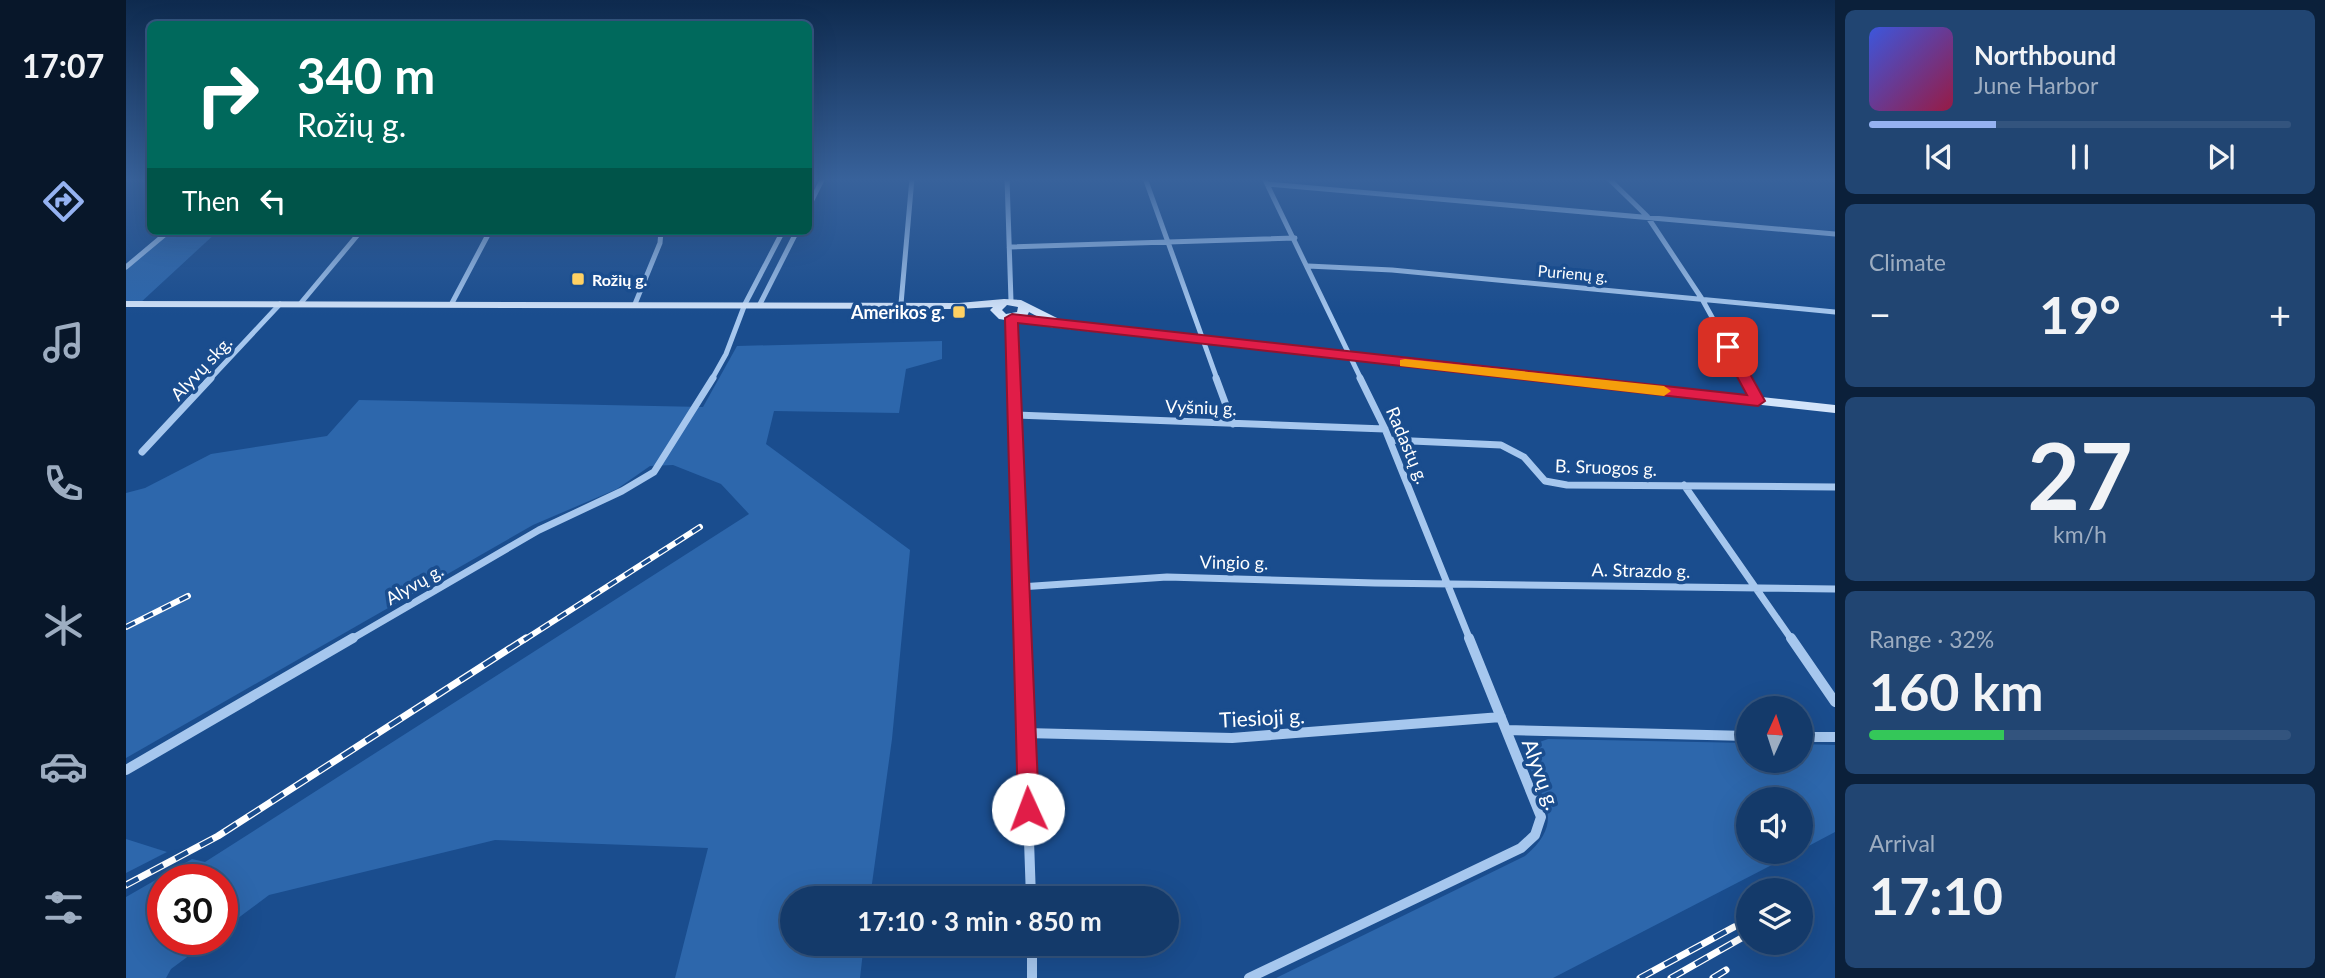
<!DOCTYPE html>
<meta charset="utf-8">
<style>
:root{--surface:#143a6a;--page:#214572;--text:#f1f3f6;--muted:#9dadc1;--line:#33547e;--accent:#95b2f1}
body{margin:0;font-family:Lato,sans-serif;background:var(--page);color:var(--text);height:100vh;display:flex;flex-direction:column;font-size:26px;white-space:nowrap}
*{box-sizing:border-box;margin:0}
p{font-size:23px;color:var(--muted)}
.icon{flex:none;width:38px;height:38px;fill:none;stroke:currentColor;stroke-width:2;stroke-linecap:round;stroke-linejoin:round}
.map{position:relative;flex:1;overflow:hidden}
.sheet{display:flex;flex-direction:column;gap:10px;padding:10px;background:#0b203a;width:490px}
.sheet>*{flex:none}
.top-card{position:absolute;left:21px;top:21px;width:665px;height:214px;border-radius:10px;box-shadow:0 7px 28px #0002,0 0 0 2px var(--line);background:#00695c;color:#fff;overflow:hidden}
.needle{width:46px;rotate:3deg}
.fabs{position:absolute;left:1610px;top:696px;display:grid;gap:14px}
.fabs a{display:grid;place-items:center;width:77px;height:77px;border-radius:50%;background:var(--surface);box-shadow:0 7px 28px #0002,0 0 0 2px var(--line);font-size:35px}
.speed{position:absolute;left:21px;top:864px;display:flex;gap:14px;font-size:35px;font-weight:700;text-align:center}
.speed>*{display:grid;place-content:center;width:91px;height:91px;border-radius:50%;background:var(--surface);box-shadow:0 7px 28px #0002,0 0 0 2px var(--line);line-height:1}
.speed .limit{border:10px solid #d22;background:#fff;color:#111}
.pin{position:absolute;display:grid;place-items:center;width:60px;height:60px;color:#fff;margin:-30px;border-radius:14px;box-shadow:0 4px 10px #0006}
.me{position:absolute;width:77px;margin:-38px;rotate:358deg;stroke-linejoin:round;filter:drop-shadow(0 0 5px #0008)}
.turn{display:flex;align-items:center;gap:24px;height:147px;padding:0 35px;font-size:32px}
.turn .icon{width:91px;height:91px;stroke-width:2.5}
.turn b{display:block;font-size:49px;line-height:60px}
.then{display:flex;align-items:center;height:66px;padding:0 35px;background:#0003;gap:14px;font-size:26px}
.big{font-size:52px;font-weight:700;line-height:1.1}
.sheet .card{flex:1;display:flex;flex-direction:column;justify-content:center;gap:10px;min-width:0;padding:0 24px;border-radius:10px;background:var(--page)}
.sheet .dial{align-items:center;gap:0}
.dial b{font-size:91px;line-height:1}
.song{display:flex;align-items:center;gap:21px}
.cover{width:84px;height:84px;border-radius:10px;background:linear-gradient(135deg,hsl(230 70% 55%),hsl(340 70% 35%))}
.played{height:7px;border-radius:4px;background:linear-gradient(90deg,var(--accent) 30%,var(--line) 30%)}
.keys{display:flex;justify-content:space-around;direction:ltr}
.heat{display:flex;justify-content:space-between;align-items:center;font-size:38px;direction:ltr}
.charge{height:10px;border-radius:5px;background:linear-gradient(90deg,#34c759 32%,var(--line) 0)}
.trip{position:absolute;left:654px;top:886px;width:399px;height:70px;border-radius:35px;background:var(--surface);box-shadow:0 7px 28px #0002,0 0 0 2px var(--line);font-weight:700;line-height:70px;text-align:center}
main{display:flex;flex:1;min-height:0}
.menu{display:flex;flex-direction:column;width:126px;justify-content:space-around;align-items:center;background:#08172a;color:var(--muted)}
.menu .icon{width:49px;height:49px}
.menu .active{color:var(--accent)}
.menu b{font-size:32px;color:var(--text)}
.map>svg:first-child{display:block}
.green{fill:#2d67ac}
.lines{fill:none;stroke-linecap:round;stroke-linejoin:round}
.street-far2{stroke:#a6c7ee;stroke-width:5}
.street-far1{stroke:#a6c7ee;stroke-width:7}
.street{stroke:#a6c7ee;stroke-width:10}
.secondary{fill:#d3e4fa;fill-rule:evenodd}
.rail-far1-casing{stroke:#fff;stroke-width:6}
.rail-casing{stroke:#fff;stroke-width:7}
.rail-far1{stroke:#1a4d8e;stroke-width:3.5;stroke-dasharray:10;stroke-linecap:butt}
.rail{stroke:#1a4d8e;stroke-width:4.5;stroke-dasharray:14;stroke-linecap:butt}
.route{fill:#e11d48;stroke:#92132f;stroke-width:2}
.slow{fill:#f59e0b}
.poi-dot{fill:#ffd163;stroke:#1a4d8e;stroke-width:2.5}
.labels{text-anchor:middle;dominant-baseline:central;stroke-width:7;stroke-linejoin:round;paint-order:stroke}
.far-street-label{font-size:16px;fill:#fff;stroke:#1a4d8e}
.far-poi-label{font-size:16px;font-weight:bold;fill:#fff;stroke:#1a4d8e;text-anchor:start}
.poi-label{font-size:18px;font-weight:bold;fill:#fff;stroke:#1a4d8e;text-anchor:end}
.street-label{font-size:18px;fill:#fff;stroke:#1a4d8e}
.near-street-label{font-size:21px;fill:#fff;stroke:#1a4d8e}
</style>
<main>
<nav class="menu">
<b>17:07</b>
<svg class="icon active" aria-label="directions" viewBox="0 0 24 24"><path d="M12 3l9 9-9 9-9-9zM9 14v-3h6M13 9l2 2-2 2"/></svg>
<svg class="icon" aria-label="music" viewBox="0 0 24 24"><path d="M9 18V5l10-2v13"/><circle cx="6" cy="18" r="3"/><circle cx="16" cy="16" r="3"/></svg>
<svg class="icon" aria-label="phone" viewBox="0 0 24 24"><path d="M5 4h4l2 5-3 2q2 4 5 5l2-3 5 2v4C11 20 4 13 5 4z"/></svg>
<svg class="icon" aria-label="climate" viewBox="0 0 24 24"><path d="M12 3v18M4 7l16 10M4 17L20 7"/></svg>
<svg class="icon" aria-label="car" viewBox="0 0 24 24"><path d="M5 17H2v-5l4-1 3-4h7l3 4 3 1v5h-3M9 17h6M6 11h13"/><circle cx="7" cy="17" r="2"/><circle cx="17" cy="17" r="2"/></svg>
<svg class="icon" aria-label="filters" viewBox="0 0 24 24"><path d="M4 7h16M4 17h16"/><circle cx="9" cy="7" r="2"/><circle cx="15" cy="17" r="2"/></svg>
</nav>
<div class="map">
<svg width="1709" height="978" viewBox="0 0 1709 978">
<rect width="100%" height="100%" fill="#1a4d8e"/>
<path class="green" d="M41,231H92L13,304H0V267Z
M816,341V359L780,369L773,413L648,411L640,444L784,550L766,739L744,898H667V943H738L734,978H549L582,848L369,840L143,895L96,930V880H37V940H84L45,969L40,978H0V897L66,859L79,862L623,514L595,484L547,465L524,466L491,489L407,525L0,758V493L19,488L85,454L201,436L233,400L577,407L611,346Z
M1422,739L1622,743V761H1675V744L1709,745V832L1675,850V800H1622V852H1671L1427,978H1150L1399,856C1439,822 1418,802 1401,761L1405,745Z
M0,839L41,852L0,873Z"/>
<g class="lines">
<path class="street-far2" d="M881,178L885,301
M1019,178L1091,379
M1138,178L1235,379
M1482,178L1521,216L1576,299L1620,379
M682,181L684,178
M1141,184L1709,234
M682,208L697,178
M883,247L1169,238
M1182,266L1266,270L1709,312
M0,267L43,231
M326,303L364,231
M174,304L235,231
M509,304L534,243L535,231
M634,304L671,231
M775,304L786,178
M885,318L887,379
M84,379L154,304
M586,379L600,354L619,304L657,231"/>
<path class="street-far1" d="M887,378L896,640
M1090,378L1107,424
M1234,378L1259,429L1344,640
M1619,378L1632,401
M889,415L1259,429
M1264,440L1375,445L1398,457L1419,481L1441,485L1709,487
M16,452L85,378
M1558,485L1666,640
M894,587L1041,577L1249,583L1709,589
M224,640L413,530L496,491L528,472L587,378"/>
<path class="street" d="M896,638L905,898
M1665,638L1709,702
M1380,730L1622,736
M899,733L1106,738L1375,717
M1675,737H1709
M0,770L227,638
M906,943V978
M1123,978L1395,848L1409,835L1415,817L1343,638"/>
<path class="secondary" d="M878,299L895,300L931,318L932,321L1709,405V413L924,327L873,319L864,310L867,307L833,309L0,307V301L833,303ZM881,305L892,307L891,312L880,314L876,310ZM903,312L916,319L901,316Z"/>
<g class="rail-far1-casing">
<path id="rail-far1" d="M0,627L62,596
M398,640L574,527"/>
</g>
<g class="rail-casing">
<path id="rail" d="M0,885L92,836L400,638
M1514,978L1608,927
M1545,978L1619,936
M1587,978L1600,970"/>
</g>
<use href="#rail-far1" class="rail-far1"/>
<use href="#rail" class="rail"/>
</g>
<linearGradient id="sky" x2="0" y2="1"><stop stop-color="#0e2a4e"/><stop offset="0.57" stop-color="#38629b"/><stop offset="1" stop-color="#38629b" stop-opacity="0"/></linearGradient>
<rect width="1709" height="315" fill="url(#sky)"/>
<path class="route" d="M886,314L1621,395L1595,347L1602,343L1609,347L1639,401L1632,406L892,323L913,809L910,816L902,819L895,816L892,809L879,318Z"/>
<path class="slow" d="M1279,359L1538,386L1545,391L1538,396L1274,366V360Z"/>
<g class="poi-dot">
<rect x="445" y="272" width="14" height="14" rx="3.5"/>
<rect x="826" y="305" width="14" height="14" rx="3.5"/>
</g>
<g class="labels">
<g class="far-street-label">
<text transform="translate(1447 273) rotate(5)">Purienų g.</text>
</g>
<g class="far-poi-label">
<text x="466" y="279">Rožių g.</text>
</g>
<g class="poi-label">
<text x="819" y="312">Amerikos g.</text>
</g>
<g class="street-label">
<text transform="translate(75 368) rotate(-47)">Alyvų skg.</text>
<text transform="translate(1075 407) rotate(2)">Vyšnių g.</text>
<text transform="translate(1282 445) rotate(67)">Radastų g.</text>
<text transform="translate(1480 467) rotate(2)">B. Sruogos g.</text>
<text transform="translate(1108 562) rotate(1)">Vingio g.</text>
<text transform="translate(1515 570) rotate(1)">A. Strazdo g.</text>
<text transform="translate(288 584) rotate(-30)">Alyvų g.</text>
</g>
<g class="near-street-label">
<text transform="translate(1136 717) rotate(-3)">Tiesioji g.</text>
<text transform="translate(1416 774) rotate(70)">Alyvų g.</text>
</g>
</g>
</svg>
<div class="fabs">
<a><svg class="needle" viewBox="-14 -14 28 28"><path d="M0-13l5 13h-10z" fill="#e53935"/><path d="M0 13l5-13h-10z" fill="#9dadc1"/></svg></a>
<a><svg class="icon" aria-label="sound" viewBox="0 0 24 24"><path d="M4 9h4l5-4v14l-5-4H4zM17 9q2 3 0 6"/></svg></a>
<a><svg class="icon" aria-label="layers" viewBox="0 0 24 24"><path d="M12 4l9 5-9 5-9-5zM3 14l9 5 9-5"/></svg></a>
</div>
<div class="speed"><div class="limit">30</div></div>
<div class="pin" style="left:1602px;top:347px;background:#d93025"><svg class="icon" aria-label="arrive" viewBox="0 0 24 24"><path d="M6 21V4h12l-3 4 3 4H6"/></svg></div>
<svg class="me" style="left:902px;top:809px" viewBox="-20 -20 40 40"><circle r="19" fill="#fff"/><path d="M0-13L10 11 0 6-10 11z" fill="#e11d48"/></svg>
<div class="trip">17:10 · 3 min · 850 m</div>
<div class="top-card">
<div class="turn"><svg class="icon" aria-label="right" viewBox="0 0 24 24"><path d="M7 20v-9h11M14 6l5 5-5 5"/></svg><div><b>340 m</b>Rožių g.</div></div>
<div class="then">Then<svg class="icon" aria-label="left" viewBox="0 0 24 24"><path d="M17 20v-9H6M10 6l-5 5 5 5"/></svg></div>
</div>
</div>
<section class="sheet">
<div class="card">
<div class="song"><i class="cover"></i><div><b>Northbound</b><p>June Harbor</p></div></div>
<div class="played"></div>
<div class="keys"><svg class="icon" aria-label="previous" viewBox="0 0 24 24"><path d="M18 5L8 12l10 7zM5 5v14"/></svg><svg class="icon" aria-label="pause" viewBox="0 0 24 24"><path d="M8 5v14M16 5v14"/></svg><svg class="icon" aria-label="next" viewBox="0 0 24 24"><path d="M6 5l10 7-10 7zM19 5v14"/></svg></div>
</div>
<div class="card"><p>Climate</p>
<div class="heat"><a>−</a><b class="big">19°</b><a>+</a></div>
</div>
<div class="card dial"><b>27</b><p>km/h</p></div>
<div class="card"><p>Range · 32%</p><b class="big">160 km</b><div class="charge"></div></div>
<div class="card"><p>Arrival</p><b class="big">17:10</b></div>
</section>
</main>
